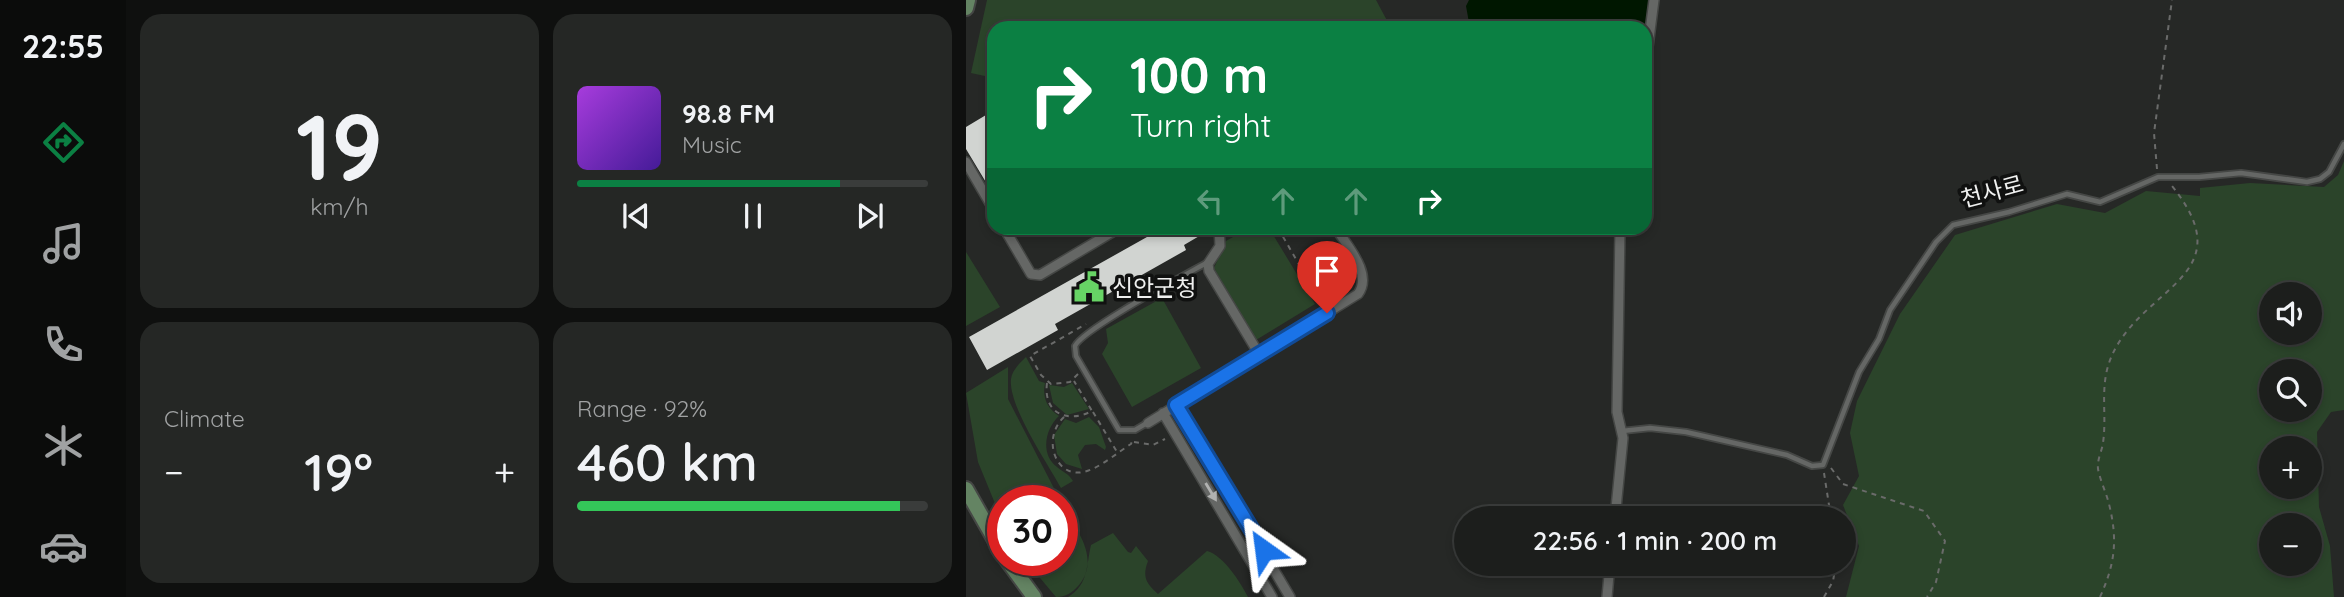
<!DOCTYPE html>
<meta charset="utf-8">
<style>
:root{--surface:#1c1e1c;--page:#252725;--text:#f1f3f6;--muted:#a0a2a3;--line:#3a3c3b;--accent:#0b8043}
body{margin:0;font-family:Quicksand,"Noto Sans KR",sans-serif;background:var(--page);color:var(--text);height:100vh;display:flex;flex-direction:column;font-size:26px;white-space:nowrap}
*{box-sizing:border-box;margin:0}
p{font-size:23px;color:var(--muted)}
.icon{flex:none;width:38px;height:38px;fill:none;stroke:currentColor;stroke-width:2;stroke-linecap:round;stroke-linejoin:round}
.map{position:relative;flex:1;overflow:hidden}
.sheet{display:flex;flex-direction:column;gap:14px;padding:14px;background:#0f100f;width:840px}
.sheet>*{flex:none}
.top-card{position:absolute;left:21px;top:21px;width:665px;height:214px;border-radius:21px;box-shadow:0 4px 10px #0003,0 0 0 2px var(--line);background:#0b8043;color:#fff;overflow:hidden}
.buttons{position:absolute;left:1293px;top:282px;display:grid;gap:14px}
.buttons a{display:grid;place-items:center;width:63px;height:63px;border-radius:50%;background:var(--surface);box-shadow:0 4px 10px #0003,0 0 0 2px var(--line);font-size:35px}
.speed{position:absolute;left:21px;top:485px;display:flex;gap:14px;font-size:35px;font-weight:700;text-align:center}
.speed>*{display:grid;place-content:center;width:91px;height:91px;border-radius:50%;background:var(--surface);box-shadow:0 4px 10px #0003,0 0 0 2px var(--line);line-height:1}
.speed .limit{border:10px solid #d22;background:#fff;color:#111}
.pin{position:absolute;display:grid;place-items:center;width:60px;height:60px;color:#fff;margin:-72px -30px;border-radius:50% 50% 50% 0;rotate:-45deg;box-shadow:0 0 7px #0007}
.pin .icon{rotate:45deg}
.me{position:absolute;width:77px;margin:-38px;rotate:329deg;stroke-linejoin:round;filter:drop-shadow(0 0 5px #0008)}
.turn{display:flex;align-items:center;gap:24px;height:147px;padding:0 28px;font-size:32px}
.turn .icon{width:91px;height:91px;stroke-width:2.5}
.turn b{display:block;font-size:49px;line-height:60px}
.lanes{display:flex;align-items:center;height:66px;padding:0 28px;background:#0003;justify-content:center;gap:35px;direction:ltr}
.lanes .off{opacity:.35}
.big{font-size:52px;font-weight:600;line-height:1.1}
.sheet .card{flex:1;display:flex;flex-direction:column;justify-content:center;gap:10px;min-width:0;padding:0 24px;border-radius:21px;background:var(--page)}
.sheet .dial{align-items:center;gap:0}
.dial b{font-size:91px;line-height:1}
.song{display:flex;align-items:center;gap:21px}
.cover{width:84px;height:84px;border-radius:10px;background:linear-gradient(135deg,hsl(280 70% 55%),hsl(260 70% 35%))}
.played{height:7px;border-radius:4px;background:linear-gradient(90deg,var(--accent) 75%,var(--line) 75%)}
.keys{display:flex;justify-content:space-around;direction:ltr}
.heat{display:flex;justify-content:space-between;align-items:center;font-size:38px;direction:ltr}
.charge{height:10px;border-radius:5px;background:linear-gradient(90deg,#34c759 92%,var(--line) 0)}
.sheet .tiles{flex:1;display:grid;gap:14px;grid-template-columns:repeat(2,1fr)}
.trip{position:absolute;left:488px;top:506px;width:402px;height:70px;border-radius:35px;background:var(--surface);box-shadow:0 4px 10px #0003,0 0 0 2px var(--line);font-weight:600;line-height:70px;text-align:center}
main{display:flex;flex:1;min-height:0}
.tab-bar{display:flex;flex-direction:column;width:126px;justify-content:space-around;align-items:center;background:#0b0c0b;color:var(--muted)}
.tab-bar .icon{width:49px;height:49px}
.tab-bar .on{color:var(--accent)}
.tab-bar b{font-size:32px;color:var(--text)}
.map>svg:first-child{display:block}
.green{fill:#2b442a;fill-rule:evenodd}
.water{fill:#001700}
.building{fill:#d1d4d1}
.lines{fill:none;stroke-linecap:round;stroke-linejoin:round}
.lane-casing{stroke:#454745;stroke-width:8}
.street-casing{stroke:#454745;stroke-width:12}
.primary-casing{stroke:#454745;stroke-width:18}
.path{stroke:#6a6b6a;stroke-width:2;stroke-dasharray:5 5;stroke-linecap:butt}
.lane{stroke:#656765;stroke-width:4.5}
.street{stroke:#656765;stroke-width:9}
.primary{stroke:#648463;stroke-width:14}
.oneway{fill:#b1b2b1}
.route-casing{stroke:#114b97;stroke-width:18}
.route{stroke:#1a73e8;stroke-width:12}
.labels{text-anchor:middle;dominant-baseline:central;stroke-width:7;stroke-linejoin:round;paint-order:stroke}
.street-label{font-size:23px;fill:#eff0ef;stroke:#101110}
.poi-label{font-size:23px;fill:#eff0ef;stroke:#101110;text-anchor:start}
</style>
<main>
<nav class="tab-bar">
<b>22:55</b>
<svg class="icon on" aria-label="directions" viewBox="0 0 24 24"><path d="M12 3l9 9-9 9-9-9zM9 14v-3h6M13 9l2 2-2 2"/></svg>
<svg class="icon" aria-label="music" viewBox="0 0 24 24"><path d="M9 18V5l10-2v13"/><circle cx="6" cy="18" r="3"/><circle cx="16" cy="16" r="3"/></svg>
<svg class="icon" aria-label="phone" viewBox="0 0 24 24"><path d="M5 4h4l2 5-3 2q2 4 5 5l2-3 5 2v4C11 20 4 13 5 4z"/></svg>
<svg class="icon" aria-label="climate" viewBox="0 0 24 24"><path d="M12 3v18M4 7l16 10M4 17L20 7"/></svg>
<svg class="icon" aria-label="car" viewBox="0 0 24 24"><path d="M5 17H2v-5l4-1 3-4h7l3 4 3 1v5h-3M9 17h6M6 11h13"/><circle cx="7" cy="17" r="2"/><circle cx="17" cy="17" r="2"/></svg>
</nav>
<section class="sheet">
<div class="tiles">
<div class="card dial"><b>19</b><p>km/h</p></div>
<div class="card">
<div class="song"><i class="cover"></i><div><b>98.8 FM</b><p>Music</p></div></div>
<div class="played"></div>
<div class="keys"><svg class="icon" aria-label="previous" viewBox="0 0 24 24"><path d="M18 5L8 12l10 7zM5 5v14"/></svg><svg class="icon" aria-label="pause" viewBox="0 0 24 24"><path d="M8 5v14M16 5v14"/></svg><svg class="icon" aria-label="next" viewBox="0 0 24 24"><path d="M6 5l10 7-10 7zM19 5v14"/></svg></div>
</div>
<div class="card"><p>Climate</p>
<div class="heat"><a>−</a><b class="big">19°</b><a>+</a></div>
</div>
<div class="card"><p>Range · 92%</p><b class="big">460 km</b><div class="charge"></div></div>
</div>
</section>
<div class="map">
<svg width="1378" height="597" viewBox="0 0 1378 597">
<rect width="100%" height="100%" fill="#262826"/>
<path class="green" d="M21,0H410L425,28H28V78L5,73Z
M1378,161V410L1365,412L1351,432L1353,507L1364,546L1368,597H880L893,546L877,505L893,476L884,433L891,401L934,314L989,235L1091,204L1139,213L1180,191L1234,196V188L1284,183L1358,187L1372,175ZM1344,294V332H1306V294ZM1344,371V410H1306V371ZM1344,448V486H1306V448ZM1344,525V564H1306V525Z
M283,228H303L349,304L290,340L248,268L260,241Z
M0,252L34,307L0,326Z
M196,298L235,368L166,407L136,354L142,343L140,329Z
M60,357L73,381L79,383C76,397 81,408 93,416C79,429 74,454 91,467C98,473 101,472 107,481L95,488C82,464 42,406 45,379C46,370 54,363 60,357Z
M42,367V399L94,500H37V523L12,462L0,393Z
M106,383L123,409L101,415L87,403L83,385L98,387Z
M123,417L133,427L140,447L139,450L130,444L119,445L112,455L116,469L100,464L91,454L88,435L99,419L110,423Z
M96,505C110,529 135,558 113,585C106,593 100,597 90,597L59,560H96Z
M147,533L162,552L165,553L170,546L182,561C176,577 180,583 192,594L241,551C257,555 275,583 282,597H102C123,584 120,566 125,545Z"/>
<path class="water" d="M503,0H684L679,35V28H504L500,6Z"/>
<path class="building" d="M20,115L24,121L28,118V180L21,184L0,149V127Z
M197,228H231L235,235L218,245L220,250L89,324L92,330L21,370L3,337Z"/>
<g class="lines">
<g class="lane-casing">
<path id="lane" d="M181,423L169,430H153L110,356L109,346C117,329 219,275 242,262
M656,431L684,428L720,432L821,455L846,466L857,465L893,372L913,339L924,310L970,242L987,225L1043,212L1101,194L1134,202L1192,177H1233L1275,173L1341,182L1354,179L1363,172L1378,144"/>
</g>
<g class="street-casing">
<path id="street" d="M679,70L688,0
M679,98V125
M0,162L28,210
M38,228L65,274L74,275L153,228
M253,228L254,246L242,264L243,271L293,354
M210,405L324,597
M197,413L306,597
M182,423L392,294C407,274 381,246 370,228
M649,518L657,438L651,412L654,228
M641,597L644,564"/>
</g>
<g class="primary-casing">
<path id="primary" d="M0,8L2,0
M0,489L37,554
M41,560L68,597"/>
</g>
<path class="path" d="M1191,169L1188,133L1206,0
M312,228L357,306
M112,374L104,382L85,384L75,375L64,356L120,324
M81,383C77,413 101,424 126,411L108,381
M127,412L151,452
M98,417C75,439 90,478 117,472C133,469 152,452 165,444L167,439
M168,442L187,445L199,439
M865,468L877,484L958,511L979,541L970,582L961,597
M858,473L865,518
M858,597L867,581L870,564
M1134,597C1149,564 1152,540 1143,504C1140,492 1134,480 1132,469C1131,459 1136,451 1137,443C1141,415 1134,390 1143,363C1169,287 1281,279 1206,186"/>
<use href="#lane" class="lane"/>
<use href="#street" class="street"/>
<use href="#primary" class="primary"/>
</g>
<defs><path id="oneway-solid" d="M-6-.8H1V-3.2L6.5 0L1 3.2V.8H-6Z" transform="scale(1.75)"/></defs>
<use class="oneway" href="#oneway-solid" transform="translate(245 492) rotate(59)"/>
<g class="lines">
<g class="route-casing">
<path id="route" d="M298,550L210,405L361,313"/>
</g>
<use href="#route" class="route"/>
</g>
<defs>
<g id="civic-bare" transform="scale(2.415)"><path d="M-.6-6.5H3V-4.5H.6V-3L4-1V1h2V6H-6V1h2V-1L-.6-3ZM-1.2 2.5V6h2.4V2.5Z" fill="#67d465" stroke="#101110" stroke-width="2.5" paint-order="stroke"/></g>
</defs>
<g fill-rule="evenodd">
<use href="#civic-bare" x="123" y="287"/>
</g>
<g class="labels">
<g class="street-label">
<text transform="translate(1026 191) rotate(-15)">천사로</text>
</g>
<g class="poi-label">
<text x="146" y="287">신안군청</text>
</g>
</g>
</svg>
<div class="buttons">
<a><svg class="icon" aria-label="sound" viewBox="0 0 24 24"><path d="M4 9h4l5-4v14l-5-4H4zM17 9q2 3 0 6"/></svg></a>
<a><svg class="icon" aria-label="search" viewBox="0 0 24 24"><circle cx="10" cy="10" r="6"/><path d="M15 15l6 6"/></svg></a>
<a>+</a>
<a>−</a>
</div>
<div class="speed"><div class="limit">30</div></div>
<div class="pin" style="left:361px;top:313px;background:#d93025"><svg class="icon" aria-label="arrive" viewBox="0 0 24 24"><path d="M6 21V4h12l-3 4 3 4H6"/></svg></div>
<svg class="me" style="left:298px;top:550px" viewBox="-20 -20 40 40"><path d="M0-17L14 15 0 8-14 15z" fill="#1a73e8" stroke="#fff" stroke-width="4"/></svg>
<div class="trip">22:56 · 1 min · 200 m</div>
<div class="top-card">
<div class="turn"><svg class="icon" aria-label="right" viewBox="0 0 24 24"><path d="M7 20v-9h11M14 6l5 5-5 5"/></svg><div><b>100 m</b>Turn right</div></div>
<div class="lanes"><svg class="icon off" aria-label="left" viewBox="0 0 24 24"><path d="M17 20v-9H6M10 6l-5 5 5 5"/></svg><svg class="icon off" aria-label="ahead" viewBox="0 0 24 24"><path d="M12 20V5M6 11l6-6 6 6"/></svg><svg class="icon off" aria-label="ahead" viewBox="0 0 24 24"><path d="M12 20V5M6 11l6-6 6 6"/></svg><svg class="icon" aria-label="right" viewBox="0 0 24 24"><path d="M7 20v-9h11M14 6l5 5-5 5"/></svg></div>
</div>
</div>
</main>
